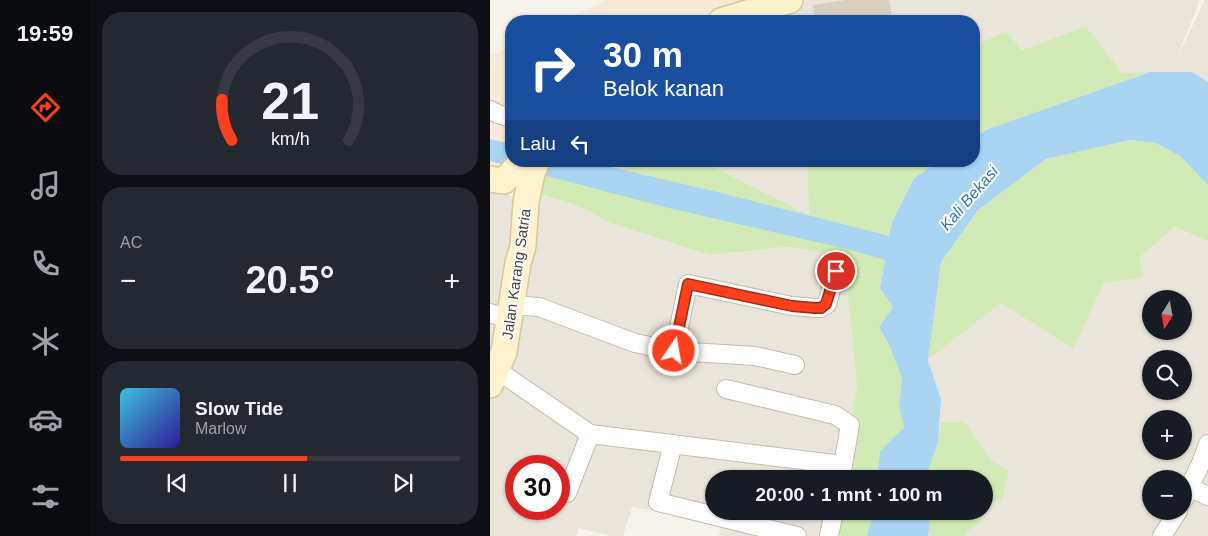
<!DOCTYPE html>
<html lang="id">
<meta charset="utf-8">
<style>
:root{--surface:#171b24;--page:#242831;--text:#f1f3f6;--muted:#9ea1a6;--line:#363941;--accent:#fc3f1d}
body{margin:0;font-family:Arial,sans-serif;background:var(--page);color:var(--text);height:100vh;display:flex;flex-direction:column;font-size:19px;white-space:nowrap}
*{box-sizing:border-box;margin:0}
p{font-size:16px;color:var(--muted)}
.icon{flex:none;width:28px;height:28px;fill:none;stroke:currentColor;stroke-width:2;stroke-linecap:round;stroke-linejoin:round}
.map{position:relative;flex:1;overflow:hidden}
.sheet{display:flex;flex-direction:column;gap:12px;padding:12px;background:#0d0f14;width:400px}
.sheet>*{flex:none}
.top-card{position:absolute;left:15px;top:15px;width:475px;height:152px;border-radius:20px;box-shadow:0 1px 4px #0004;background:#1a4fa0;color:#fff;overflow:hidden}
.needle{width:32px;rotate:191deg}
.buttons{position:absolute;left:652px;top:290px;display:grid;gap:10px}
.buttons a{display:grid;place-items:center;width:50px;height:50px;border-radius:50%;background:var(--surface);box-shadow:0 1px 4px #0004;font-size:25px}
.speed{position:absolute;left:15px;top:455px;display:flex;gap:10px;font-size:25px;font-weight:700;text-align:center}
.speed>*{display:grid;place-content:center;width:65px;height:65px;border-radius:50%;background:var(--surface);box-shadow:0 1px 4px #0004;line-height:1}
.speed .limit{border:8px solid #d22;background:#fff;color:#111}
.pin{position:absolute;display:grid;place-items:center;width:42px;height:42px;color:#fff;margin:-21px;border:2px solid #fff;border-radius:50%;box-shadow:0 1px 5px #0007}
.me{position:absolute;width:55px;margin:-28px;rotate:12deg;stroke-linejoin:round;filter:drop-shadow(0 0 4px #0008)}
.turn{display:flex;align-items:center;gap:18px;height:105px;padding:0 15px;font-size:22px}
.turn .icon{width:65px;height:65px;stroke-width:2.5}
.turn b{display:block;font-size:35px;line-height:42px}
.then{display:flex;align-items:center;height:48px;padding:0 15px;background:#0003;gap:10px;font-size:19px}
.big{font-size:38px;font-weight:600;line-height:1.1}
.sheet .card{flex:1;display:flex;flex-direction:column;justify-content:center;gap:8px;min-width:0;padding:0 18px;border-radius:20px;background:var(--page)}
.sheet .dial{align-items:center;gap:0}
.dial svg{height:130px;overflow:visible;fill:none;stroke:var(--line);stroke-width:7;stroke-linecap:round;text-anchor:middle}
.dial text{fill:var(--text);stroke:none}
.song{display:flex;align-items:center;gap:15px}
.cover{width:60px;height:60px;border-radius:8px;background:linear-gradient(135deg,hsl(190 70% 55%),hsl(250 70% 35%))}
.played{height:5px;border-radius:2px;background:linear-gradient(90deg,var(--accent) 55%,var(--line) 55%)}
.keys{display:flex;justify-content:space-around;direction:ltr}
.heat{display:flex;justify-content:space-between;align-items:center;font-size:28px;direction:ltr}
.trip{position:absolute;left:215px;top:470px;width:288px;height:50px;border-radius:25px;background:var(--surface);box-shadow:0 1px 4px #0004;font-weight:600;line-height:50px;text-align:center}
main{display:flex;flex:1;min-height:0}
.tabs{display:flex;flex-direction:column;width:90px;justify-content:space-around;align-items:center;background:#090b0e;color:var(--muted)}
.tabs .icon{width:35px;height:35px}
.tabs .current{color:var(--accent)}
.tabs b{font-size:22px;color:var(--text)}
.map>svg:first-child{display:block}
.residential{fill:#eae5da;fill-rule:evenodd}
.commercial{fill:#f7ead8}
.green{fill:#d2eab5}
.water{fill:#a9d4f2}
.building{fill:#d8cfc1}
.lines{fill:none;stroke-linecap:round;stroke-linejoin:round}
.street-casing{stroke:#c2bbae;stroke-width:20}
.secondary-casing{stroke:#d6c79b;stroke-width:28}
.street{stroke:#fff;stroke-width:18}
.secondary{stroke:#fff3cd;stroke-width:25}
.route-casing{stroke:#a42913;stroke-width:12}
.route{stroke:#fc3f1d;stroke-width:9}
.labels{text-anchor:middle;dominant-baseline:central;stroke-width:4;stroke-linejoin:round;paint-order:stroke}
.street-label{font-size:15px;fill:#4b4439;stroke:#fff}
.water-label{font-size:16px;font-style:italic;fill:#2e7ab2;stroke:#fff}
</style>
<main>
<nav class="tabs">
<b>19:59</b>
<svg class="icon current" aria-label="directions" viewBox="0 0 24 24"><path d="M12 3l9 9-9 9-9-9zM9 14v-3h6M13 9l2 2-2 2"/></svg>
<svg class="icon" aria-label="music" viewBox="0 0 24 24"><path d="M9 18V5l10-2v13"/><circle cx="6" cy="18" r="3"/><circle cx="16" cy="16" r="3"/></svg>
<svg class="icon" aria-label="phone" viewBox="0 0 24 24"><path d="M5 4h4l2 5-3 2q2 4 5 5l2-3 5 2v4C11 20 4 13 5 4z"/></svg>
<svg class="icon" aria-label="climate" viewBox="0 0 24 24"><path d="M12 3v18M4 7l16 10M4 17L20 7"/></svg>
<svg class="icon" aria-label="car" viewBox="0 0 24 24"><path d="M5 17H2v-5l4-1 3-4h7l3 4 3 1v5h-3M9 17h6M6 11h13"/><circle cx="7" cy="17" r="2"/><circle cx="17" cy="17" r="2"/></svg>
<svg class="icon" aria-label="filters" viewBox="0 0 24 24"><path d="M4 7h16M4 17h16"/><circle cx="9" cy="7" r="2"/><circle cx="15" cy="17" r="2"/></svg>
</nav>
<section class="sheet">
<div class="card dial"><svg viewBox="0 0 100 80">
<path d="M14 69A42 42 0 1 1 86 69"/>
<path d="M14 69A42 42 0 0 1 8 44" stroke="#fc3f1d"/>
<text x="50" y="56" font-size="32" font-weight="700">21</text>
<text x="50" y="72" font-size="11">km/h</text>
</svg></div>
<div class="card"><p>AC</p>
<div class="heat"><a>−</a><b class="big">20.5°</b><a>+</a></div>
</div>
<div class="card">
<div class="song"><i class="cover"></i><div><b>Slow Tide</b><p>Marlow</p></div></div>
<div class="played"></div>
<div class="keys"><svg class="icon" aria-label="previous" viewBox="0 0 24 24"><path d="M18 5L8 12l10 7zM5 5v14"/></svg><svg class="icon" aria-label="pause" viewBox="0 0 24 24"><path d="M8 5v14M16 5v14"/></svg><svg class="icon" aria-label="next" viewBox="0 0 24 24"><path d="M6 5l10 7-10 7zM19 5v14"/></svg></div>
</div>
</section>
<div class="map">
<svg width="718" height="536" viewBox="0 0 718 536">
<rect width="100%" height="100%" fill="#f6f3ec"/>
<path class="residential" d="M300,0H710L686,60L715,0H718V82L702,72L632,73L596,26L532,50L516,31L484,46V21H231Z
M96,161H134L135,170L107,164Z
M212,161H317L319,215L212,162Z
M0,188L36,202L44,192L87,205L120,223L220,255L297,247L354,256L367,387L350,479H224V511H344L339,536H229L232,521L142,507L133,536H121L89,528L86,536H0ZM26,466H69V509H26Z
M685,227L718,241V536H474L477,532L489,524L497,507L513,498L519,471L501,460L475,422H450L451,400L438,360L511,303L583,348L614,283L654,277L650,257ZM661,299H694V331H661ZM661,359H694V391H661ZM661,419H694V451H661ZM661,479H694V511H661Z"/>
<path class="commercial" d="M117,0H300L231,21H73Z
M21,46V118L0,110V56Z
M0,120L21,124V161L0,179Z"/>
<path class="green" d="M596,26L632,73L660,72L498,129L484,138V46L516,31L532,50Z
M640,140L666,143L690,156L718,185V241L685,227L650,257L654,277L614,283L583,349L511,303L438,360L451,262L488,210L556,159Z
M56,161H96L135,170L134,161H211L319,215L317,161H449L424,178L402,222L390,288L403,307L389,327L398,343L412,378L409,406L414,427L390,451L387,479H350L367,387L354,256L297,247L220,255L120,223L87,205L44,192Z
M450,422H475L501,460L519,471L513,498L497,507L489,524L477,532L474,536H438L440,523L437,511H494V479H435L448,443Z
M344,511H383L377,536H339Z"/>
<path class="water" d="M660,72H702L718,82V185L690,156L666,143L640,140L556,159L488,210L451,262L438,360L451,400L448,443L435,479H387L390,451L414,427L409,406L412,378L398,343L389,327L403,307L390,288L395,260L357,249L179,208L0,161V139L21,144V161H96L235,194L399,236L402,222L424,178L449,161H484V138L498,129Z
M383,511H437L440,523L438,536H377Z"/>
<path class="building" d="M356,0H399L403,21H325L323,5Z"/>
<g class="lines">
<g class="street-casing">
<path id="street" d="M0,110L8,114L21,118
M22,305L49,307L145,343L184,351L265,356L305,365
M0,313L20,319
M184,351L198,284L302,306L325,308H331L337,304L346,271
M7,370L100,434L353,465L350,479
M236,389L345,415L360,425L353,465
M183,444L168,502L307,536
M699,487L718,496
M77,493L100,434
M694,499L711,463L718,444
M339,536L344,511
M672,536L688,511"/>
</g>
<g class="secondary-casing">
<path id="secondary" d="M231,21L300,0
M0,179L14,181L32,161
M0,385L14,352L28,263L33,246L36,202L42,173L47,161"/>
</g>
<use href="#street" class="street"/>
<use href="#secondary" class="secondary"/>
</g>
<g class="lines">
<g class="route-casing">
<path id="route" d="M184,351L198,284L302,306L325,308H331L336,304L346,271"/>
</g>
<use href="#route" class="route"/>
</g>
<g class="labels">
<g class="street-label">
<text transform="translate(26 274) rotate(-82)">Jalan Karang Satria</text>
</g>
<g class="water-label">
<text transform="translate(479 198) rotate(-49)">Kali Bekasi</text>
</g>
</g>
</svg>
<div class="buttons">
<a><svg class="needle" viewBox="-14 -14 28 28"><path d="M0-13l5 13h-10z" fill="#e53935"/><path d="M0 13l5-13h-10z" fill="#9ea1a6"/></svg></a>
<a><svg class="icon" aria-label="search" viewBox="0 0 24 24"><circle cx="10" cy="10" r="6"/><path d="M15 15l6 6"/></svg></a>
<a>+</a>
<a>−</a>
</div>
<div class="speed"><div class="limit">30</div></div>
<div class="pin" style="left:346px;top:271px;background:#d93025"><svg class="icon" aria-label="arrive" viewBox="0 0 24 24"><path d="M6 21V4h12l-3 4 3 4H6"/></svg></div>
<svg class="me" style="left:184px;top:351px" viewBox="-20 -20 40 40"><circle r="17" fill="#fc3f1d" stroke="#fff" stroke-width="3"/><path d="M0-11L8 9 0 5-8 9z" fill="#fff"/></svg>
<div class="trip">20:00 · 1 mnt · 100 m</div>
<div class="top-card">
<div class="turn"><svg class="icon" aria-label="right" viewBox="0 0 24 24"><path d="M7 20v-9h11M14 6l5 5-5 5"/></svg><div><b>30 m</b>Belok kanan</div></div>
<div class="then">Lalu<svg class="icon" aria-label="left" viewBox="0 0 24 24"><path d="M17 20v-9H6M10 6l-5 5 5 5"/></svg></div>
</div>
</div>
</main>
